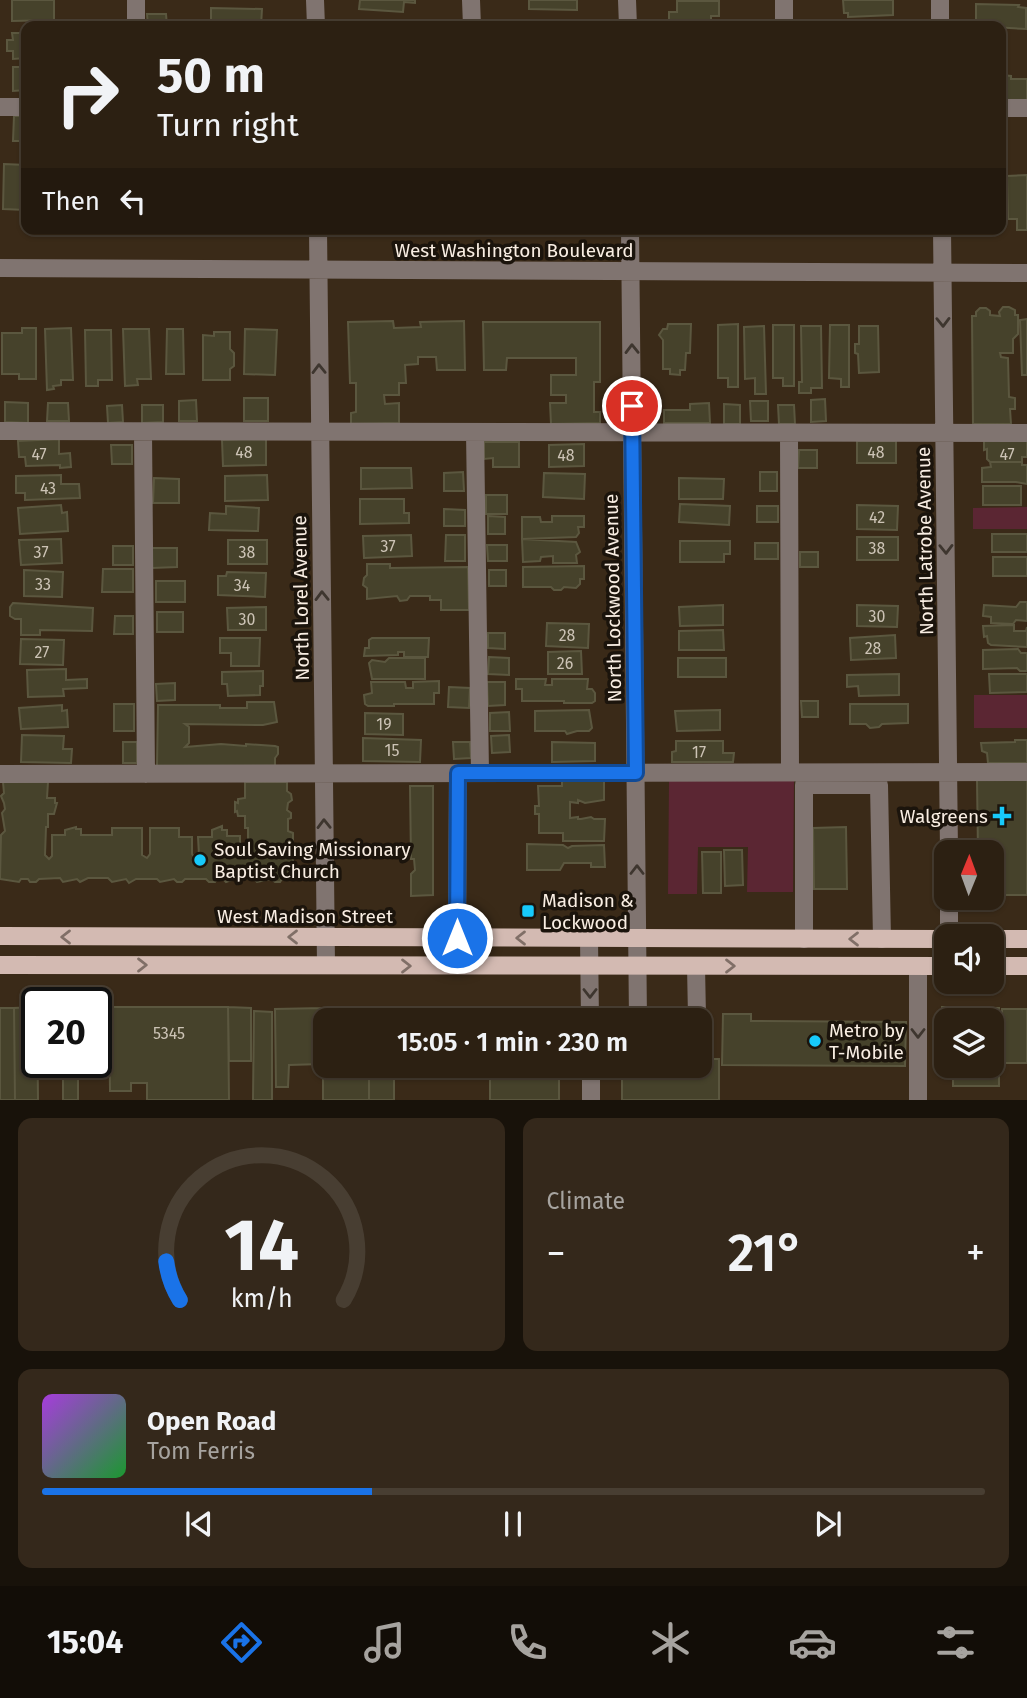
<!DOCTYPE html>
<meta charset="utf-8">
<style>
:root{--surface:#2c2012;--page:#34281b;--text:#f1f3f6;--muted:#a6a39f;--line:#483e32;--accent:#1a73e8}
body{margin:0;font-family:"Fira Sans",sans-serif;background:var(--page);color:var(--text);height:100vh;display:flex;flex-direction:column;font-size:26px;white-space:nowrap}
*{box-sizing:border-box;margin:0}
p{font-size:23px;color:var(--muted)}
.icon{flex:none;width:38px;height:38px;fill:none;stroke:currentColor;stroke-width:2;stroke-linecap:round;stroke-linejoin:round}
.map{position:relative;height:1100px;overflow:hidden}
.drawer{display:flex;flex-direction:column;gap:18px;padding:18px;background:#18120a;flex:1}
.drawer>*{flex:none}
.hud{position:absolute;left:21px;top:21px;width:985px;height:214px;border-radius:14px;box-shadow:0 2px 5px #0004,0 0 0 2px var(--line);background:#2c2012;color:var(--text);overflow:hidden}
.needle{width:46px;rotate:1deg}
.controls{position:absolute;left:934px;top:840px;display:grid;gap:14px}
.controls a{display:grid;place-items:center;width:70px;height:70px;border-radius:14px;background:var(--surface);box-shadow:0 2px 5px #0004,0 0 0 2px var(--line);font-size:35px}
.speed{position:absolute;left:21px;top:987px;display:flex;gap:14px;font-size:35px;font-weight:700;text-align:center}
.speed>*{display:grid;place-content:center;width:91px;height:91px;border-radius:50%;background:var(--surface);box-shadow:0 2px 5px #0004,0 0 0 2px var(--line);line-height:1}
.speed .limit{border:4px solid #111;border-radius:10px;background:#fff;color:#111}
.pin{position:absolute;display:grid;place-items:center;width:60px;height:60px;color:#fff;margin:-30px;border:4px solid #fff;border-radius:50%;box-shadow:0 2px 7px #0007}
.me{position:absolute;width:77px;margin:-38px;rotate:0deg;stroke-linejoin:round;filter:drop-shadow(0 0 5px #0008)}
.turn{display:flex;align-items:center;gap:24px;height:147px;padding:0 21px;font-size:32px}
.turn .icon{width:91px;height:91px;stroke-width:2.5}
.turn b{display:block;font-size:49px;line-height:60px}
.then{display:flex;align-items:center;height:66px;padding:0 21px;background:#0003;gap:14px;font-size:26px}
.big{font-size:52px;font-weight:600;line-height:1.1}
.drawer .widget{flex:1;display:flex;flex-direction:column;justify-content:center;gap:10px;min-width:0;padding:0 24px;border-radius:14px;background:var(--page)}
.drawer .dial{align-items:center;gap:0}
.dial svg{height:182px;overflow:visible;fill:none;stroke:var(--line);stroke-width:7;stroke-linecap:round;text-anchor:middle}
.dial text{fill:var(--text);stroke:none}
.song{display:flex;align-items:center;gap:21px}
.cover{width:84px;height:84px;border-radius:10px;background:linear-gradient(135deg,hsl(280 70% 55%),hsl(130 70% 35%))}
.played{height:7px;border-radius:4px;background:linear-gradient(90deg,var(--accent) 35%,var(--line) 35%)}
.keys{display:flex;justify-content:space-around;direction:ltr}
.heat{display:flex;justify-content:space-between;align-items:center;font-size:38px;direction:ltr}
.drawer .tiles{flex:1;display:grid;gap:18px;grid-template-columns:1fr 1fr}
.widget:last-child{grid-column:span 2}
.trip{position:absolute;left:313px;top:1008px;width:399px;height:70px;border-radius:14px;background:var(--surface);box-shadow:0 2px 5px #0004,0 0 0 2px var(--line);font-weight:600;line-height:70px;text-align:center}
.menu{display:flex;height:112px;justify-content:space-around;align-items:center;background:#120d07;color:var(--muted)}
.menu .icon{width:49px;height:49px}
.menu .current{color:var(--accent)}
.menu b{font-size:32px;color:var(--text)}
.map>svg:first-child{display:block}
.green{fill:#5b2633}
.building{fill:#46422b;stroke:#5b573f;stroke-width:2}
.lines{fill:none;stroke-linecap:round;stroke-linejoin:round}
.minor{stroke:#807470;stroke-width:18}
.major{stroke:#d3bab2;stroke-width:18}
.oneway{stroke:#3e362f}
.oneway2{stroke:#806f67}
.route-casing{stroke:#114b97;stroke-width:18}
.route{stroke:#1a73e8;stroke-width:12}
.poi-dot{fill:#17cafb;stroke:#1b140c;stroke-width:2.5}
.labels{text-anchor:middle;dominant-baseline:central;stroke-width:7;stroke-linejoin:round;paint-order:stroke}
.number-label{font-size:16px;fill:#ccc3b5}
.street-label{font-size:19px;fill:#f9eee3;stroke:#1b140c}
.poi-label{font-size:19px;fill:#f9eee3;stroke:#1b140c;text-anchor:start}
</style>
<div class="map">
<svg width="1027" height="1100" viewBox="0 0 1027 1100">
<rect width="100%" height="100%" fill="#3a2a18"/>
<path class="green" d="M1027,507V529H973V508Z
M974,695H1027V728H974Z
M669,780L794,781L793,892H747L748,847H698L697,894H668Z"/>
<path class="building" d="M12,0H54V20L12,21Z
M360,0H415V3L404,2L403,12L359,9Z
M529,0H577V10L529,9Z
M843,0H893V15L848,17V13H844Z
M677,1H719V16H711V26H669V12H677Z
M976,4L1019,5L1018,7L1026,8V29L976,26Z
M211,8L262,9L261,26H211Z
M147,14H166L167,26H148Z
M12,33H26V58L13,59V51H7V40H13Z
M13,67H26V90L13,91Z
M1001,75L1011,76V79H1027V100H1001Z
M14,116H26V141H13Z
M4,164L26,165V210L3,209Z
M1027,175V230H1017V219H1008L1007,176Z
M1003,307H1009L1015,310V315H1018V334L1013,339V353H1000L1001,357L1008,358L1009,397L1015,398V409H1010L1011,424H973L972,316H976V312L980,308H986L990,311V315L1000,316L999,312Z
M1027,319V375H1022L1020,320Z
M393,321L394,328L421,327L420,322L464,321L465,370H437L436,357H418V364L405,365L406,383H399V395H384L385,404L399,403V423L351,424V413L356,412V383H350L348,322Z
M483,322H600V382H594V412H600V423L551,424L550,403H566V395H551V375H576V358H507L506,370H484Z
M668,324H691L690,353H686L685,370H680V375L670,374V369H663V340L659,335L663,329H667Z
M738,324V387H728V378H718V325Z
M773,325H794V386H783V378H773Z
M830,325H849V387H841V379L829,378Z
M764,326L766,394H755V378L745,379L744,327Z
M801,326H821L822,388H811V393H799V382H802Z
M859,326H878L879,372L859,373L858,354L855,353V344H859Z
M22,328H36V379H19V374H2V333H22Z
M71,328L73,380H61V385L53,386L54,389L47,390L45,329Z
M123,329H149L151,379H137L138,385L125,386Z
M167,329H183L184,374H166Z
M245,329L277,330L275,375L244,374Z
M85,330H111L112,380H98V386H86Z
M214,332H230V349L234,353V366L230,369V380H203V335L214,336Z
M244,398H268V421H244Z
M825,399L826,421L811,422V400Z
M196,400L197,421H179V401Z
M750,401H768V421H751Z
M5,402L28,403V423L5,422Z
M48,403H68L69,421H47Z
M709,403L710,423H664V410H690V404Z
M724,404L740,405V424H724Z
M122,405L123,422L108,423L107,406Z
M142,405H163V422L142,423Z
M778,405H794L795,424H779Z
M266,438V465L223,466L222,440Z
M59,439V454L70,453L71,467L60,468V465L26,466L25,457H19L18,441Z
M984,440H1027V457H1022V462H990L987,459V449L984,450Z
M857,441H896V463H857Z
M484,442H519V467H493V458L484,459Z
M584,444V466L549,467V445Z
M111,445H132V464H112Z
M799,450H817V468H798Z
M990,462H1022V465H1027V484L1016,482H982V468L991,467Z
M361,468H411L412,488L361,489Z
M463,472L464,491H444V473Z
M760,472H777V491H760Z
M544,473L585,474L584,499L543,497Z
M61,475V484H79L80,498L25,500V493H16V476Z
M267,475L268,500L225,501V476Z
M154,478L179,479V503H153Z
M679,478L724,479L723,499H679Z
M983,486H1021V505H983Z
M486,495H507V514H486Z
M360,499H404V513H409V523L360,524Z
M680,504L730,506L729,525L679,522Z
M61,505L62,513L67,512L68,531L20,534L18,508Z
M857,505L898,506L897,530L857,529Z
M226,506L259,508L258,531L209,530L210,513L226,514Z
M757,506H778V522H757Z
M444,509L465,510V526H444Z
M488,516L505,517V534H488Z
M552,516H584V527H578L579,533L576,537L522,539V517H540L541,522H552Z
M992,534H1027V552H992Z
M411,535L412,556L364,558L363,536Z
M446,535H465V561H445Z
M857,537H898V560H857Z
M61,539L62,563L21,565L19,540Z
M522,539L576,542L580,552L576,555L577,563H553V556L541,557L540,561L523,562Z
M228,540H267V564H228Z
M680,541H730V554H724V562H680Z
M755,543H778V559H755Z
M487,545H507V561H488Z
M113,546H133V565H113Z
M152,548H177V567L152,568Z
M800,552H818V567H800Z
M993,557H1027V576H993Z
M367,564H390V568L468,567L469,610H441V600H430V596H410L407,600L400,601L397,596L367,599V588L363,585L364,578L367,575Z
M584,566V579H580V584L576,588L564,587L561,590H554L551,587H523V567Z
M103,569H133V592H102Z
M24,570L63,572L62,597L24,596Z
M489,570H506V586H489Z
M227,572L266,573L265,597L218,595V576H226Z
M156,581H185V602H156Z
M1020,602H1027V621L1016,620L1013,624L991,623V617L983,616L984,605L1016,607Z
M13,603L93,608L92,631L40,630V635H21V619H15L10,616V607Z
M723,605V625L680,626L679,607Z
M857,605L898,606L897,627L857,626Z
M266,607V630H228L227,608Z
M157,612H183V632H157Z
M115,616H133V634H114Z
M547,623L589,624L588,648L546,646Z
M1014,625V631H1026L1027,627V647L991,645L988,643L987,636L984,637L983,626Z
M723,630L724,650H679V631Z
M488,633H505V649L488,648Z
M895,635L896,658L851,660L850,638Z
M220,638H260L259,666H231V653H220Z
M372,638H429L428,657H404V652H398V655L364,656L365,648H369V640Z
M21,639L64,640L63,665L20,664Z
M1018,649L1021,653H1027V671H1020L1017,668L983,669V650Z
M581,651L582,674H548V652Z
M489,657L509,658V675L488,674Z
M389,658H425V679H372L369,663L372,660L385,662Z
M678,658H726V677H678Z
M66,669V680L87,679V688L63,689L64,696L28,697L27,670Z
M263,671V686H260V695L228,696L227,684H222V672Z
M899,674V695L859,696L858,686L847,687V675Z
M989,674H1027V692L990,693Z
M516,679H546L545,685H552V679H588L587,689H592L595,693V701L592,703H564V701H522V689H516Z
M439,681V693H434V704H394V706H368L365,704L364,695L372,693L371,682H405L406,688H413V682Z
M487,682H505V705L488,706Z
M175,683V700L157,701L156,684Z
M449,687L470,688L469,708L448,707Z
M801,701H818V717H802Z
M247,702H274L277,722L263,725L185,724L189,727V743L185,747L221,744L246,746V744L275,746L278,747V754L275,758V767L157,766L158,705H220V708H247Z
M114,704H134V731H114Z
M850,704H908V723L882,724L879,727L870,728L866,724H850Z
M62,705V711L67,710L68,727L21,729L19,708Z
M589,710L592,728L589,731H577L567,734L565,731H535V711Z
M720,710V730L677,731L675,711Z
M509,712L510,731H490V713Z
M365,713L403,714V735L365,734Z
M22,735L64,736L63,749H72L71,763L21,762Z
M509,735L510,752L492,753L491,736Z
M363,738L421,740L420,762L363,761Z
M1015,740H1027V763H988L987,753L982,751L981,743L1015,742Z
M676,741H723V753H734L733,762H672V752L676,751Z
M123,742H137V763H123Z
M453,742H470L471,758L454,759Z
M552,742L595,743V761L552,762Z
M562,779H604V800L585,803L578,800V803L570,802V818L578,817V819H581L591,817L594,819H605L604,841H563V833H539V814H535V806H539L538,786H562Z
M977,780H1027V895H992V852H978Z
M3,782H48L47,798H55V803H57L54,814H48V827H46L45,855L49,859L52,856V835H65V830L76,827V829H81V835H112V828H142V855L147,858L150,854V828H179V837H192V854L195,858L199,855L198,837H212V830L222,826V830H227V836H240V854L244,858L248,855V828H245V816H238L237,811L235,812V802L238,803V799L245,798V782H287V791L291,794L292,800L288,803L287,810L291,813V818L288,819V831L293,833V880L282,879L280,882H275L271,879L257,882L254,879H234L226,882L223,879H217L215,882H209L206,879H185L182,882H177L174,879L160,882L157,879H136L129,883L126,879L112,882L108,878H88L80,882L77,879L63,882L60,878L39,879L36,882H30L28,879H21L19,882L0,879L1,835L5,831L2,813L5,809L4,803L1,796L4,793Z
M410,786H433V895L411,896V874L415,870L414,859H411Z
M846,827L847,889H814L813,828Z
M527,844L563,845L568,848L572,846L604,845L605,867H591V863H564L560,870H527Z
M724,850H742L743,885L725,886Z
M702,852H721V893H703Z
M37,1007L38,1100H15L14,1008Z
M109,1007H228L229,1100H147V1083H131V1091H110Z
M109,1007L110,1058H96V1008Z
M228,1007L251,1008V1061H229Z
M368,1007H392L393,1020H368Z
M368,1007V1020H326V1066H369V1100H323V1008Z
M942,1007L999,1008V1086H953V1066H992V1020H947V1027H942Z
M0,1008H14L15,1100H0Z
M323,1008L321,1064L289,1065L288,1087H276L275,1009Z
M490,1008L559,1009V1020H490Z
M1002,1009H1027V1063H1002Z
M254,1011L272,1012V1100H253Z
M723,1014H751V1021L906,1022L905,1066L722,1065Z
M700,1059H719V1100H622V1066H700Z
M39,1062H60V1077H38Z
M63,1062H78V1100H63Z
M369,1066H394V1100H369Z
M490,1066H559V1100H490Z"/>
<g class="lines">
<path class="minor" d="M136,0V26
M315,0L316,26
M471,0L472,26
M627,0L628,26
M784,0V26
M940,0V26
M0,107H26
M1001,108H1027
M318,229L326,965
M630,229L638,1020
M942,229L949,852
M0,268L1027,273
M0,431L1027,433
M143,432L146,774
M475,432L480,773
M789,433L790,772
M0,774L1027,772
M949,898V936
M457,938L458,773
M589,938L590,1020
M804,939V785H879L882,939
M918,966V1100
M691,1020L697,1017L696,966
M591,1066V1100"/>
<path class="major" d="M0,936L947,939
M992,939H1027
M0,965L947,966
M992,966H1027"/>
</g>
<defs><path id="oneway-chevron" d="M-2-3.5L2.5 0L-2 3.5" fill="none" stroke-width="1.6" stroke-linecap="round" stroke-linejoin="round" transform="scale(1.75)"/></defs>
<g class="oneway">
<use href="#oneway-chevron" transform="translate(943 322) rotate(89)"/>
<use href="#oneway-chevron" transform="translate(632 349) rotate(-91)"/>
<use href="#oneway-chevron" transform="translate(319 369) rotate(-91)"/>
<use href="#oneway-chevron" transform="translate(946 549) rotate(89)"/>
<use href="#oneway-chevron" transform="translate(322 596) rotate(-91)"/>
<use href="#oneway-chevron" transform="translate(324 824) rotate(-91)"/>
<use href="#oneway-chevron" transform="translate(637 870) rotate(-90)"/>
<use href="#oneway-chevron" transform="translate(590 993) rotate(90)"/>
<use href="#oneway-chevron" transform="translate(918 1033) rotate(90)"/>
</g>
<g class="oneway2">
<use href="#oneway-chevron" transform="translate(66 937) rotate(-180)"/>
<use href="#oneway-chevron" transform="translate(293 937) rotate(-180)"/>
<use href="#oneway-chevron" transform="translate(521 938) rotate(-180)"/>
<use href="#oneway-chevron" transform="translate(854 939) rotate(180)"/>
<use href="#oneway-chevron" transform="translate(142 965)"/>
<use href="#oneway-chevron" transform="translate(406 966)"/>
<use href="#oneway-chevron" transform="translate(730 966)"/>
</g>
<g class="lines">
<g class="route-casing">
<path id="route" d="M457,938L458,773H636L632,406"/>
</g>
<use href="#route" class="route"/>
</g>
<g class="poi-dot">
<path d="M998.5 805.5h7v7h7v7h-7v7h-7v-7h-7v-7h7z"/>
<circle cx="200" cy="860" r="7"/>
<rect x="521" y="904" width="14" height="14" rx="3.5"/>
<circle cx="815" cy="1041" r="7"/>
</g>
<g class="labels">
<g class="number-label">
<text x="244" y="452">48</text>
<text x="876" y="452">48</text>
<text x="39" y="454">47</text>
<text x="1007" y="454">47</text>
<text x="566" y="455">48</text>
<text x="48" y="488">43</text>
<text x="877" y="517">42</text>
<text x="388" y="546">37</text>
<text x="877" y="548">38</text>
<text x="41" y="552">37</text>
<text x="247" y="552">38</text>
<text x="43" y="584">33</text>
<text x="242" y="585">34</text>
<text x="877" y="616">30</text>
<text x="247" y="619">30</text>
<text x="567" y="635">28</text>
<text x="873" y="648">28</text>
<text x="42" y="652">27</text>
<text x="565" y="663">26</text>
<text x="384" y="724">19</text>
<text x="392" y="750">15</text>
<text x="699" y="752">17</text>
<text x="169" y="1033">5345</text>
</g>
<g class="street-label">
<text x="514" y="250">West Washington Boulevard</text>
<text transform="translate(925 541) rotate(-91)">North Latrobe Avenue</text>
<text transform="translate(301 598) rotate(-91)">North Lorel Avenue</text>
<text transform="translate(613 598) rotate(-91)">North Lockwood Avenue</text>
<text x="305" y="916">West Madison Street</text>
</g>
<g class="poi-label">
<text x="988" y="816" text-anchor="end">Walgreens</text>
<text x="214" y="849">Soul Saving Missionary<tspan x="214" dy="22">Baptist Church</tspan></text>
<text x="542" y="900">Madison &amp;<tspan x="542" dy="22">Lockwood</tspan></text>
<text x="829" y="1030">Metro by<tspan x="829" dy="22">T-Mobile</tspan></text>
</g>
</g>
</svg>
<div class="controls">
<a><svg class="needle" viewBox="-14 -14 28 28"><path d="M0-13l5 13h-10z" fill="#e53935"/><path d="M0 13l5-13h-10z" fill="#a6a39f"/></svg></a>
<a><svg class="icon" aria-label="sound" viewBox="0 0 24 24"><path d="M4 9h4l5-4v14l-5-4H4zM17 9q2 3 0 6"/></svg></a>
<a><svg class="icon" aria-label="layers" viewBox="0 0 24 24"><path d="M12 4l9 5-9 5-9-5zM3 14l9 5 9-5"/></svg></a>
</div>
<div class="speed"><div class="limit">20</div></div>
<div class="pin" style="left:632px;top:406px;background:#d93025"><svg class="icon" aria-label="arrive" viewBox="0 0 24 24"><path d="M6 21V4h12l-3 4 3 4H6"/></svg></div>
<svg class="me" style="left:457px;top:938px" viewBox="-20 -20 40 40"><circle r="17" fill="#1a73e8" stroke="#fff" stroke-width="3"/><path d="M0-11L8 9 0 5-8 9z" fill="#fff"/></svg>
<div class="trip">15:05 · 1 min · 230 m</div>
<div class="hud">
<div class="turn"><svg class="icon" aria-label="right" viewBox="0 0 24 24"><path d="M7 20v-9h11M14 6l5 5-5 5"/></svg><div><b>50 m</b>Turn right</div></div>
<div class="then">Then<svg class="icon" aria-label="left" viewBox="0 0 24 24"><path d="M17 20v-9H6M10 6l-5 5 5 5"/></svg></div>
</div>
</div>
<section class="drawer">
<div class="tiles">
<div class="widget dial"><svg viewBox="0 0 100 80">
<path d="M14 69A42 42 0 1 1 86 69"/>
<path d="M14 69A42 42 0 0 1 8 52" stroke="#1a73e8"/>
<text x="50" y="56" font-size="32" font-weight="700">14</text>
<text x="50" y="72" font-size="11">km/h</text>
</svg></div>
<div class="widget"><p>Climate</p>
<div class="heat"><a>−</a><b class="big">21°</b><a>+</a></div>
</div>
<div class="widget">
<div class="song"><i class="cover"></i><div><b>Open Road</b><p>Tom Ferris</p></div></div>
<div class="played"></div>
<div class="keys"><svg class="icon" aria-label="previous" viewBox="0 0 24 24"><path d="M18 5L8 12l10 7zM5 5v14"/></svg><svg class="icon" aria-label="pause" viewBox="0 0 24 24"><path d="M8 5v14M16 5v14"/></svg><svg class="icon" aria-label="next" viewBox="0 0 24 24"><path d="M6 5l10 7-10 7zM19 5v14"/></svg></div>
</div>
</div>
</section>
<nav class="menu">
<b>15:04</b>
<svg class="icon current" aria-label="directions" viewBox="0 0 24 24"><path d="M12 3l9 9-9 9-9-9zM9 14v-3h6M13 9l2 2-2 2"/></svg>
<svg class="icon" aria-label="music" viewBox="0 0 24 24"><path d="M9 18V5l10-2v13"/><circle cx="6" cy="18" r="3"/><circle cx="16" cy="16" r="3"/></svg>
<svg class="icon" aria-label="phone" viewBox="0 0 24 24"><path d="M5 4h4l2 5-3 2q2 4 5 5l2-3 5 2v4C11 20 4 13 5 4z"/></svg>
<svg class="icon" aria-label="climate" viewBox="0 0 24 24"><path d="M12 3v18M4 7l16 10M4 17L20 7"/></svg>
<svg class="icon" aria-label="car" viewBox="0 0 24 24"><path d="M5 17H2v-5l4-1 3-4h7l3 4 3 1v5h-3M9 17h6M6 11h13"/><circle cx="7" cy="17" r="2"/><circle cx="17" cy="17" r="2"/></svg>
<svg class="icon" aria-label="filters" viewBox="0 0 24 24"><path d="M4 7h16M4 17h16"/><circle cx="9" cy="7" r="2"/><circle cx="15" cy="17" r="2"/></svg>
</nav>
